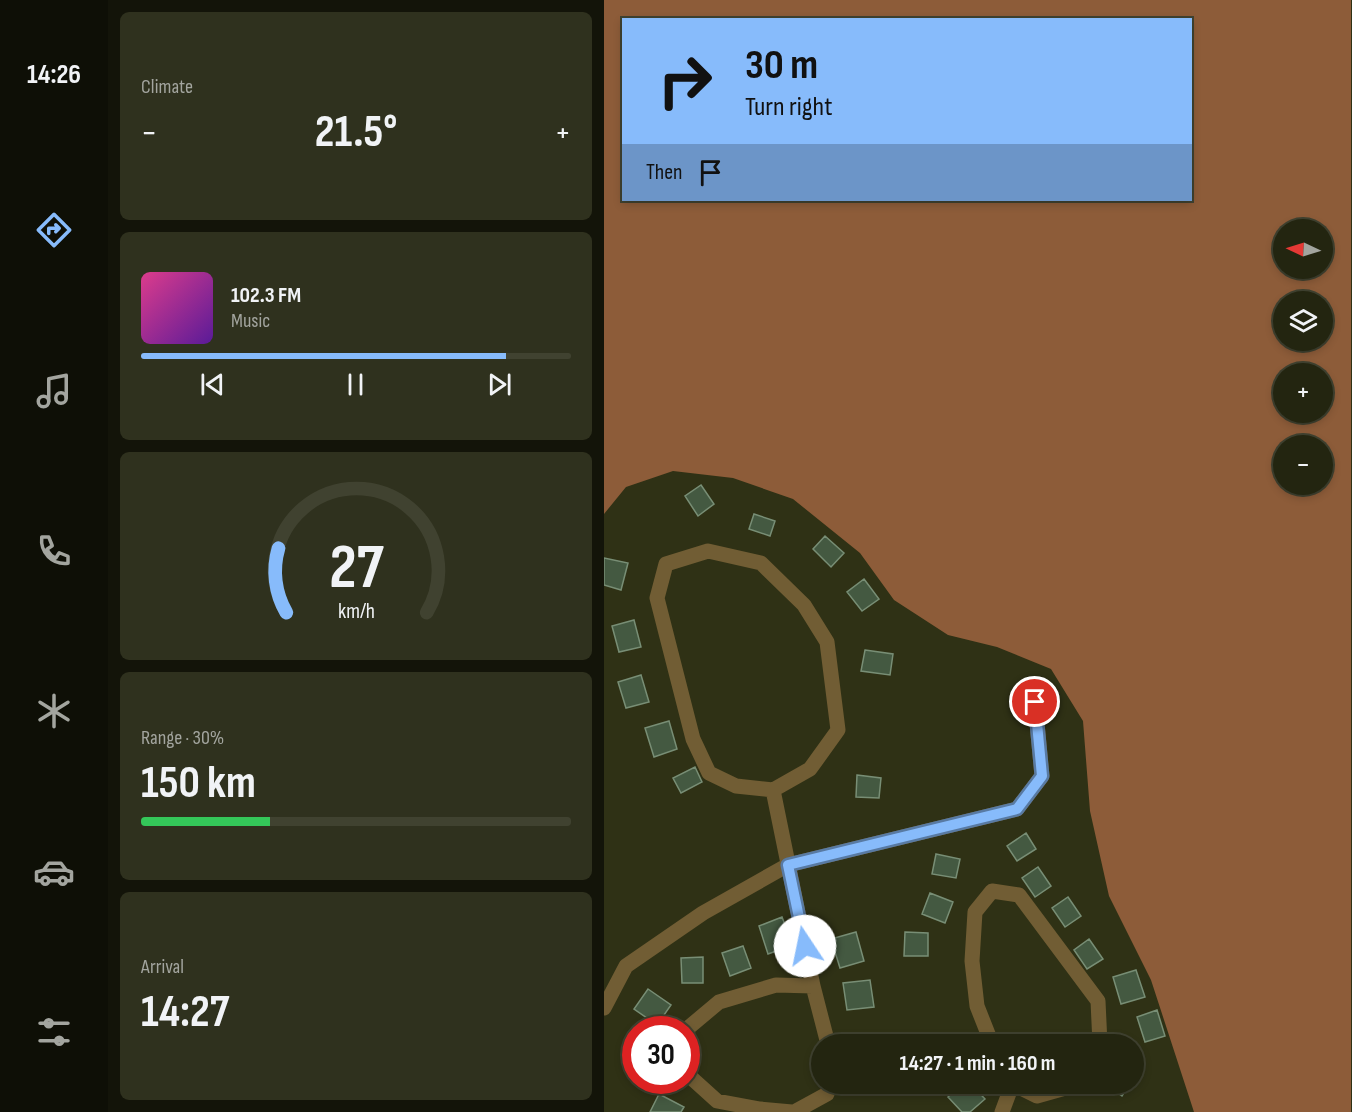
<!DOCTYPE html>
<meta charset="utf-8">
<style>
:root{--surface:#232510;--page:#2f311e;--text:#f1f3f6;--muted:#a3a59f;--line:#404230;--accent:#87bbfb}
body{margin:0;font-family:"Sofia Sans Condensed",sans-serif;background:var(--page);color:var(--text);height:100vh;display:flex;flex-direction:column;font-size:22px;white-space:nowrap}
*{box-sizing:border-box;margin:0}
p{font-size:20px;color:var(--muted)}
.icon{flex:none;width:33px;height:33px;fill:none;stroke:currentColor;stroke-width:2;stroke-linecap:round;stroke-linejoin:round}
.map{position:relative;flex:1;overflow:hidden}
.drawer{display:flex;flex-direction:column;gap:12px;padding:12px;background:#131409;width:496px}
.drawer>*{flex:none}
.guide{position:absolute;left:18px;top:18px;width:570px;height:183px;border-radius:0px;box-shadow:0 3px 9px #0003,0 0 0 2px var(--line);background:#87bbfb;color:#111;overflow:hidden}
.needle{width:39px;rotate:274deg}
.fabs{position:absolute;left:669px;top:219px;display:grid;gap:12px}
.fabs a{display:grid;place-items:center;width:60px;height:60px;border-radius:50%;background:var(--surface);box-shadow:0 3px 9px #0003,0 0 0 2px var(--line);font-size:30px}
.speed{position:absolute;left:18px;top:1016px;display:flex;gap:12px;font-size:30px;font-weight:700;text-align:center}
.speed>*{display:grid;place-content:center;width:78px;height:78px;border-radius:50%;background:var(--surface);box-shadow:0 3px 9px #0003,0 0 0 2px var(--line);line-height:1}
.speed .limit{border:9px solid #d22;background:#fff;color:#111}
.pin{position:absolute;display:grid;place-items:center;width:51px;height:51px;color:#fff;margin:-26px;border:3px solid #fff;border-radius:50%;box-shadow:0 2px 6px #0007}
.me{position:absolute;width:66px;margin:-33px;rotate:349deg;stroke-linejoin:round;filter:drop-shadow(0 0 4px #0008)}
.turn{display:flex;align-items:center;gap:21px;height:126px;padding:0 24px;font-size:27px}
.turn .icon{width:78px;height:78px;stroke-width:2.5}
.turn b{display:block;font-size:42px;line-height:51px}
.then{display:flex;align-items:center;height:57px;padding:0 24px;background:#0003;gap:12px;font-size:22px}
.big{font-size:45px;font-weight:700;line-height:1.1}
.drawer .tile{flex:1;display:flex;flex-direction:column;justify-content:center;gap:9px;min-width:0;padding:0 21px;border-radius:9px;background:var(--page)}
.drawer .dial{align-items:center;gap:0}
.dial svg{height:156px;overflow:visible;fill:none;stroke:var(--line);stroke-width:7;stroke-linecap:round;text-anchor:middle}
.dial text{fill:var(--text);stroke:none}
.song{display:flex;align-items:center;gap:18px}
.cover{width:72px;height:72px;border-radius:9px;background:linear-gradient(135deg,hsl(330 70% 55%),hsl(270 70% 35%))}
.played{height:6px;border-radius:3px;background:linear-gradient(90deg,var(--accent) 85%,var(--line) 85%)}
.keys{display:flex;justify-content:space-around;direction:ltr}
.heat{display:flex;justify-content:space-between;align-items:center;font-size:33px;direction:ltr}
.charge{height:9px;border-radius:4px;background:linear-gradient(90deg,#34c759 30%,var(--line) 0)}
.trip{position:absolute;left:207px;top:1034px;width:333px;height:60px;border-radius:30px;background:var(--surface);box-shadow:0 3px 9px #0003,0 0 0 2px var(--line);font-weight:700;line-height:60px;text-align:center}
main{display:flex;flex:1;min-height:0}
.tab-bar{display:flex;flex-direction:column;width:108px;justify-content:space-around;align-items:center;background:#0e0f06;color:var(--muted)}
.tab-bar .icon{width:42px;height:42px}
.tab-bar .selected{color:var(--accent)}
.tab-bar b{font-size:27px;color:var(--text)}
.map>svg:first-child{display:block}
.forest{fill:#8d5c39;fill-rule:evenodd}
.building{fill:#445941;stroke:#788e75;stroke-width:1.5}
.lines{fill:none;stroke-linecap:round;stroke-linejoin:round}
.minor{stroke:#715d34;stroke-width:15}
.route-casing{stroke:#587aa3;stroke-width:15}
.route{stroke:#87bbfb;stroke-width:10}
</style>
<main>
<nav class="tab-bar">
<b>14:26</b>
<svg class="icon selected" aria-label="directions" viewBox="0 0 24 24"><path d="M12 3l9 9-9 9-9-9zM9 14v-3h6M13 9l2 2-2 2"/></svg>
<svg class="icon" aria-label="music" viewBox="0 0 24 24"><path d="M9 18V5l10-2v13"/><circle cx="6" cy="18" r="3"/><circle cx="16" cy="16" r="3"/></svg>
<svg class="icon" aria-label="phone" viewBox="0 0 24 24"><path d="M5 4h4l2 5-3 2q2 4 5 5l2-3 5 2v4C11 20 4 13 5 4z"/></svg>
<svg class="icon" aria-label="climate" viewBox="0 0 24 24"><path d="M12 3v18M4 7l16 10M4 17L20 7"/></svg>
<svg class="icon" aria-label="car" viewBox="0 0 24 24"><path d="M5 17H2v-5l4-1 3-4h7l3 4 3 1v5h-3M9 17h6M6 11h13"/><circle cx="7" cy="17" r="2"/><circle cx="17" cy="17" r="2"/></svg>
<svg class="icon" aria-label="filters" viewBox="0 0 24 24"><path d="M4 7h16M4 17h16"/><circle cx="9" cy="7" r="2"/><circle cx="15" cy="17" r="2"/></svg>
</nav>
<section class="drawer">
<div class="tile"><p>Climate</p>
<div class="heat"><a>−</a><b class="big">21.5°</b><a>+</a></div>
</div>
<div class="tile">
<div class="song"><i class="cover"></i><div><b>102.3 FM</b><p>Music</p></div></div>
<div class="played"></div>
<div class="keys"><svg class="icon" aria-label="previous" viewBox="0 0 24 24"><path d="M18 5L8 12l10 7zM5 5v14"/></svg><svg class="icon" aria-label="pause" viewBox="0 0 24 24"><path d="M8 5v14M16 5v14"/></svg><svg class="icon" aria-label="next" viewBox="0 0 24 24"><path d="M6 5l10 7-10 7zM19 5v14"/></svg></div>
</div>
<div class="tile dial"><svg viewBox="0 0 100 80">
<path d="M14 69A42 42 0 1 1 86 69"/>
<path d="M14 69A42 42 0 0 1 10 36" stroke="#87bbfb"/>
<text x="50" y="56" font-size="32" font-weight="700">27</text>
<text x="50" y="72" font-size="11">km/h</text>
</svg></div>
<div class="tile"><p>Range · 30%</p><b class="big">150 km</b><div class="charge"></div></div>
<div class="tile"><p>Arrival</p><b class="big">14:27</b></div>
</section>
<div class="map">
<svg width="748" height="1112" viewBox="0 0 748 1112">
<rect width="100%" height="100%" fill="#2f3115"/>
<path class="forest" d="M0,0H747V1112H590L547,980L505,896L486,811L479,721L447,669L393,647L344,635L290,600L256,553L189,499L129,478L69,471L22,487L0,514ZM20,20H586V200H20ZM680,230H718V268H680ZM680,302H718V340H680ZM680,374H718V412H680ZM680,446H718V484H680Z"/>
<path class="building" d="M97,485L110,504L94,516L81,496Z
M150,514L171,521L166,536L145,529Z
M221,536L240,553L227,567L209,549Z
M0,558L24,563L17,590L0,585Z
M260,579L275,599L258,611L243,592Z
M30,620L37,647L15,652L8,626Z
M261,650L289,654L286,675L257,671Z
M37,675L45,702L22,708L14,682Z
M65,721L73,749L50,757L41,728Z
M91,767L98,782L77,793L69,778Z
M253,775L277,778L275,798L252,797Z
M422,833L432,849L413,861L403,846Z
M332,854L356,859L352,878L328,874Z
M434,867L447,886L431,897L418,878Z
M326,893L349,902L341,923L318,914Z
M464,897L477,916L461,927L448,908Z
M178,917L189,945L164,954L155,926Z
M252,932L260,961L236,968L227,939Z
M301,932L324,933V956H300Z
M485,939L499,959L483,969L470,950Z
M139,946L147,968L126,976L118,953Z
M99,957V983H78L77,958Z
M532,970L541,997L517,1004L509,977Z
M266,980L270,1007L243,1010L239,983Z
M44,989L67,1005L53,1025L30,1009Z
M553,1010L561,1036L541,1042L533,1017Z
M29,1048H32V1076H26Z
M359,1083H366L381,1099L366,1112H358L344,1097Z
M499,1083H526L518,1096Z
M55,1094L80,1107L77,1112H46Z"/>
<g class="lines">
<path class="minor" d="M104,551L157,563L200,605L223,642L234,730L206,769L169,790L132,786L105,773L89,739L53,598L62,564Z
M209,986L224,1044
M0,1008L22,966L99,913L184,865L413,809L438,776L431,702
M388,1044L373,1006L368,961L371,912L388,891L415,895L494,1001L496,1044
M82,1051L84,1028L115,1002L172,985L209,986L169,790
M82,1073L113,1101L156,1109L155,1112
M407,1083L433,1096L465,1087L468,1083
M156,1109L188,1112
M190,1112L223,1094L226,1083
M398,1112L408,1085"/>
</g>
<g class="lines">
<g class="route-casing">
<path id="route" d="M201,946L184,865L413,809L438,776L431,702"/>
</g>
<use href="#route" class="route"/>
</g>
</svg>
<div class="fabs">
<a><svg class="needle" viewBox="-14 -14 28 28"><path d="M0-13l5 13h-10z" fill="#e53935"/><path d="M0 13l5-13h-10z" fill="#a3a59f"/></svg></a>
<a><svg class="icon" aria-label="layers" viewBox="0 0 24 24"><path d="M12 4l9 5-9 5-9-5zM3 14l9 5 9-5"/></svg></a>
<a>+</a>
<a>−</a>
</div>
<div class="speed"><div class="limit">30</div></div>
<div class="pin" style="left:431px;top:702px;background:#d93025"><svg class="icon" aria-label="arrive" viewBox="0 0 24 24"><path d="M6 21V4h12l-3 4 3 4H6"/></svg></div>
<svg class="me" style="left:201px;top:946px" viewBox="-20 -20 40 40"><circle r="19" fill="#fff"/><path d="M0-13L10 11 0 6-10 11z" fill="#87bbfb"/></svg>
<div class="trip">14:27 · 1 min · 160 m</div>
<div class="guide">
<div class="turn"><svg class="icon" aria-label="right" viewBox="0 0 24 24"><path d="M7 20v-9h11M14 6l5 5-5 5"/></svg><div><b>30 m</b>Turn right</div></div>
<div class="then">Then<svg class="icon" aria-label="arrive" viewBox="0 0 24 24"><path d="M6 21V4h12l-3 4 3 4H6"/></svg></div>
</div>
</div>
</main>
